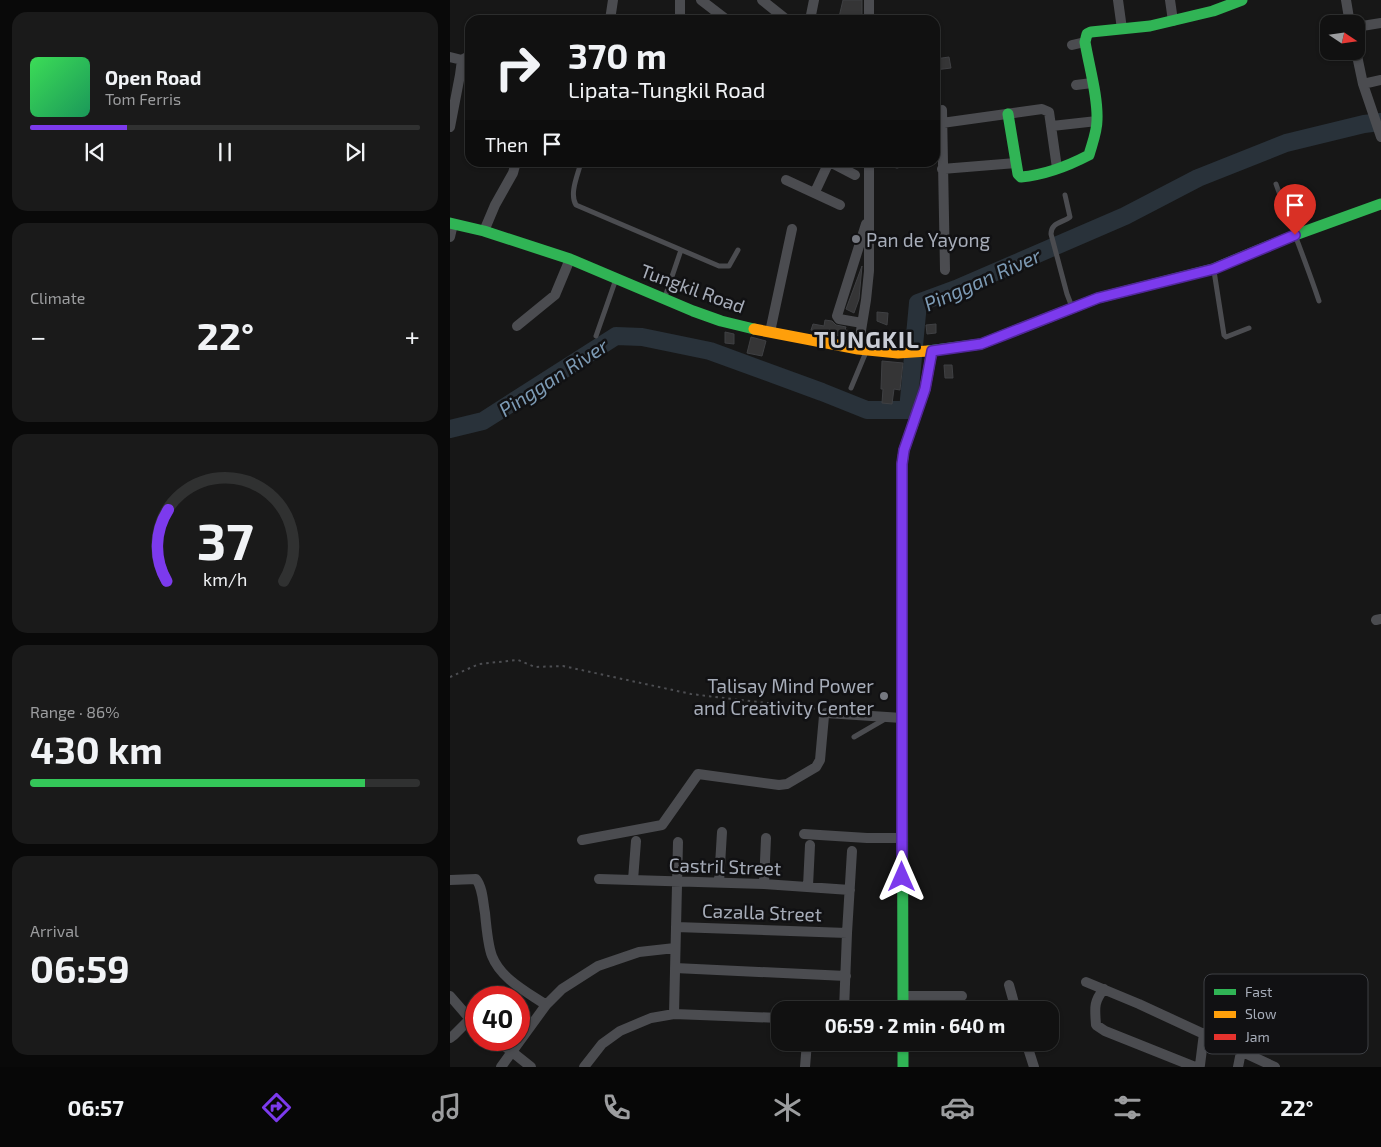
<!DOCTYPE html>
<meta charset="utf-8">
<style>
:root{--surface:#111;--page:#1a1a1a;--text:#f1f3f6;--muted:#9c9d9f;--line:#303131;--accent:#7c3aed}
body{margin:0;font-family:"Exo 2",sans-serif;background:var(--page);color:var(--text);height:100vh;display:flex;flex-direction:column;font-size:19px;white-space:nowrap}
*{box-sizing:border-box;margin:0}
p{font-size:16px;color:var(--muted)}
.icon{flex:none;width:28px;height:28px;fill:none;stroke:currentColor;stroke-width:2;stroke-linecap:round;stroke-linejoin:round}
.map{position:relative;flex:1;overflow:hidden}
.panel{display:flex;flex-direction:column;gap:12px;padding:12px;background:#090909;width:450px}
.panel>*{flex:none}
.guide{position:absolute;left:15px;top:15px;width:475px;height:152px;border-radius:15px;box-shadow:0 1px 4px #0004,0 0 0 1px var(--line);background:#111;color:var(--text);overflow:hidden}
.needle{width:32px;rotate:103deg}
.fabs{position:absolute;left:870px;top:15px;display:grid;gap:10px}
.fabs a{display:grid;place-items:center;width:45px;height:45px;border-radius:10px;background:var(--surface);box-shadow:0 1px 4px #0004,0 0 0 1px var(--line);font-size:25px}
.speed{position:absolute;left:15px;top:986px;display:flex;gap:10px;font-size:25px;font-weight:700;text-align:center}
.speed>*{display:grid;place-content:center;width:65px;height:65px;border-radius:50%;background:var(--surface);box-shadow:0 1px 4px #0004,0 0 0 1px var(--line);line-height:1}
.speed .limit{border:8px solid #d22;background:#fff;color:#111}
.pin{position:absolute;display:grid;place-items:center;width:42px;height:42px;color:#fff;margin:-51px -21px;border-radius:50% 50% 50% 0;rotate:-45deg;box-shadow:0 0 5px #0007}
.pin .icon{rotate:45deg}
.me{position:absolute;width:55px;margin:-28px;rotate:0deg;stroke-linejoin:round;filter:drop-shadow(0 0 4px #0008)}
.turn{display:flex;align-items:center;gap:18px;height:105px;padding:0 20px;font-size:22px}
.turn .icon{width:65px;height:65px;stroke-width:2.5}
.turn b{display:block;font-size:35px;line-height:42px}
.then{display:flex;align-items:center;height:48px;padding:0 20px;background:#0003;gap:10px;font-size:19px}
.big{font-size:38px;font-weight:700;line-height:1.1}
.panel .card{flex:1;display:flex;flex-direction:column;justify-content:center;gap:8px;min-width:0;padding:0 18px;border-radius:15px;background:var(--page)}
.panel .dial{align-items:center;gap:0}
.dial svg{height:130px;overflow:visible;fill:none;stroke:var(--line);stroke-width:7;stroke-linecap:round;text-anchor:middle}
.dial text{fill:var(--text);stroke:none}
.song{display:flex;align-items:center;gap:15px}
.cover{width:60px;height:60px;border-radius:8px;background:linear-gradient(135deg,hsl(130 70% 55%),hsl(150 70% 35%))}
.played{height:5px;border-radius:2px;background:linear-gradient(90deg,var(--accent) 25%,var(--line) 25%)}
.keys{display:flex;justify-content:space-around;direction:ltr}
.heat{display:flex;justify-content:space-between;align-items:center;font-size:28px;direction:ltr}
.charge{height:8px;border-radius:4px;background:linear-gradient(90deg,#34c759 86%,var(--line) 0)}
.trip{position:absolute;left:321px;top:1001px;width:288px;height:50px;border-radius:15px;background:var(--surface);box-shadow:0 1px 4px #0004,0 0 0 1px var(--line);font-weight:700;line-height:50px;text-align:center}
.tab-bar{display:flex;height:80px;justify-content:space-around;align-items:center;background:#070707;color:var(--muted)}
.tab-bar .icon{width:35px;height:35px}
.tab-bar .on{color:var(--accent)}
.tab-bar b{font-size:22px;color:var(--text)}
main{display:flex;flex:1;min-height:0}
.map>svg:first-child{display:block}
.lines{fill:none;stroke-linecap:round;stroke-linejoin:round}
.river{stroke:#29323a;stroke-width:18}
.building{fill:#353536;stroke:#3f4043}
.path{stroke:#4d4e52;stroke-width:2;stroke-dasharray:2.5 4;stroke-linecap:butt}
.lane{stroke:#4b4c50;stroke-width:5}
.street{stroke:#4b4c50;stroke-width:10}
.fast{stroke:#30b455;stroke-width:11}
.slow{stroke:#ff9f0a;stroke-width:11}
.jam{stroke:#e5322d;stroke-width:11}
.route-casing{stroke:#51269a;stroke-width:12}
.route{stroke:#7c3aed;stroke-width:9}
.poi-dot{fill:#757880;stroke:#111113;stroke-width:2}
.labels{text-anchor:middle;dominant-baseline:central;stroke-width:5;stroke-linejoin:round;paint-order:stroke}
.poi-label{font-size:19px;fill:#a7adb9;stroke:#111113;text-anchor:start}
.street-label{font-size:19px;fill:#a7adb9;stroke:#111113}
.water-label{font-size:20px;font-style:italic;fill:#7d9bb5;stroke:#111113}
.district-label{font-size:24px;font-weight:bold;letter-spacing:1px;fill:#c9ccd5;stroke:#111113}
.key{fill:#111113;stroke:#3e4045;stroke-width:1}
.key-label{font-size:14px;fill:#a7adb9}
</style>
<main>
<section class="panel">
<div class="card">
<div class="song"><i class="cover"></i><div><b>Open Road</b><p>Tom Ferris</p></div></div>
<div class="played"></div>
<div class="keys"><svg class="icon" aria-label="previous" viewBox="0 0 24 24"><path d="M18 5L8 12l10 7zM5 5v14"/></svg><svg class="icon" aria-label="pause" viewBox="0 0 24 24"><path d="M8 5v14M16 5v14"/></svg><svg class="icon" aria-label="next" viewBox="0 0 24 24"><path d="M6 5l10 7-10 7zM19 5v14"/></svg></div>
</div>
<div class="card"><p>Climate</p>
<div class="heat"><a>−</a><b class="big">22°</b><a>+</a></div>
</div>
<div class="card dial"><svg viewBox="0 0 100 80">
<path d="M14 69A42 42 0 1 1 86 69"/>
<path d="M14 69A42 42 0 0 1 15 25" stroke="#7c3aed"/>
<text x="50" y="56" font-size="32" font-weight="700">37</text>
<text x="50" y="72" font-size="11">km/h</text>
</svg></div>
<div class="card"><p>Range · 86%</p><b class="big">430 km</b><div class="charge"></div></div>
<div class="card"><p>Arrival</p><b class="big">06:59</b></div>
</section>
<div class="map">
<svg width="931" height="1067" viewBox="0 0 931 1067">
<rect width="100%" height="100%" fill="#171717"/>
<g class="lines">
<path class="river" d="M0,429L33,421L166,336L192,337L260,351L372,392L417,410H458L468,303L506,289L675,216L748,178L836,143L914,124L931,122"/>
</g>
<path class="building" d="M393,0H412V16L389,17Z
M499,57L501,68L485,70V59Z
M412,266L409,299L404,313L396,309Z
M427,312L438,313L437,325L427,321Z
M375,320L382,321L386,325L396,327L395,330L401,331L400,338L361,330L363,324L374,326Z
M486,324V333L477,334L476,325Z
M275,332L284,334V344L275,343Z
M301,337L316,341L312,356L297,353Z
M432,361L453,363L450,390L444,389L442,404L432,403L433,389H431Z
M494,365H502L503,378H495Z"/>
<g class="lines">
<path class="path" d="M0,677L29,664L68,660L85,667L113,666L241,694L367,709"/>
<path class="lane" d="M131,162C128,175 119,193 126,205L269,266H279L288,250
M268,162L271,163
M447,162V166
M826,184C840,223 856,262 869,301
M615,195L620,217C613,223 601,222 601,234L617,294L622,307
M764,271L774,335L776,337L799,328
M215,297L231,250
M146,336L166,279
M401,388L416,352
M404,737L435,719"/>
<path class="street" d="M251,0L277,20
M312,0L337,20
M419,0V20
M668,0L672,29
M720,0L723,21
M896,0L900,24
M160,20L163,0
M230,20V0
M360,20L364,0
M906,27L931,23
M622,45L635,42
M906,51L913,84L931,137
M0,57L12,60L17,57H20
M913,84L931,80
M626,85L642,83
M492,110L495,270
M492,123L592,109L599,112L607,168
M602,126L647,121
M0,127L10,75L12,60
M380,162L405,175
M492,169L566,163
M336,180L390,205
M365,192L379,162
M34,231L45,205L63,173L66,162
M0,237L3,224
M412,323L389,319L387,316L416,224
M67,326L105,295L120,259
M320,332L342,229
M408,349L416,300L419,271V162
M926,620L931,619
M354,834L417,838H452
M132,840L212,825L248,774L329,785L337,784L366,767L370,760L374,716L376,713L452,718
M149,879L314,884L400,890
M0,880L26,879C33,888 33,903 35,913C36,924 38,946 42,956C51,979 77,992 96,1005
M183,880L186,841
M269,882L272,832
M314,884L316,838
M358,886L360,845
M226,927L397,933
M225,968L396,976
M636,982L689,1004L825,1067
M559,985L566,1010
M654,989C643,1002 645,1009 646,1025L655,1031L745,1067L750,1065L754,1033
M0,996L20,1019L26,1024
M453,996H512
M394,1010L397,933L402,851
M224,1014L228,842
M0,1038L4,1035L20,1019
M47,1040L81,1067
M576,1042L584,1067
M51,1067L96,1005L112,989L148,966L189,952L225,948
M134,1067L152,1044L170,1031L201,1018L224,1014L330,1018
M355,1067L357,1042
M788,1067L791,1052"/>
<path class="fast" d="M558,114L568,174L571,177C594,175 618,166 639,155C642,144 647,132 647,120C648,96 639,66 635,42L637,34L641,32L700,26L763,11L792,0
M0,223L34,231L120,259L243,311L271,321L304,329
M478,351L531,344L648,298L763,269L845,235L931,204
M452,606L453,1010
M453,1042V1067"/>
<path class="slow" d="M304,329L408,349L448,353L478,351"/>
<path class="jam" d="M452,606V464L454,450L475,389L482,351"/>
</g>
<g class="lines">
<g class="route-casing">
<path id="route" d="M452,877V464L454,450L475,389L482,351L531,344L648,298L764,269L845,235"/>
</g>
<use href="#route" class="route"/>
</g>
<g class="poi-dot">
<circle cx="406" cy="239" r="5"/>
<circle cx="434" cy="696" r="5"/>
</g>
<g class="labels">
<g class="poi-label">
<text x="416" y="239">Pan de Yayong</text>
<text x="424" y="685" text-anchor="end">Talisay Mind Power<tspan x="424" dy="22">and Creativity Center</tspan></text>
</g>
<g class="street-label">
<text transform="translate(243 288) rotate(20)">Tungkil Road</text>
<text transform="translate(275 866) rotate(2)">Castril Street</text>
<text transform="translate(312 912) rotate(2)">Cazalla Street</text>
</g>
<g class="water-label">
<text transform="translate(532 279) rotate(-24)">Pinggan River</text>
<text transform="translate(103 377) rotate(-33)">Pinggan River</text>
</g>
<g class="district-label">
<text x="417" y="338">TUNGKIL</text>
</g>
</g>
<rect x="754" y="974" width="164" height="80" rx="8" class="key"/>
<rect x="764" y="989" width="22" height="6" fill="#30b455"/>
<rect x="764" y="1011" width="22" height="7" fill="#ff9f0a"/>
<rect x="764" y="1034" width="22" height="6" fill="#e5322d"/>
<g class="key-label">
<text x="795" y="997">Fast</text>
<text x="795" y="1019">Slow</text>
<text x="795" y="1042">Jam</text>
</g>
</svg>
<div class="fabs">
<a><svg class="needle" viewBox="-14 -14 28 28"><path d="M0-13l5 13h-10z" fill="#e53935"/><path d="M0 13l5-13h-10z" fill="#9c9d9f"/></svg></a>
</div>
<div class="speed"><div class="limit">40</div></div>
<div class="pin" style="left:845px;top:235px;background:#d93025"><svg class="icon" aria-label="arrive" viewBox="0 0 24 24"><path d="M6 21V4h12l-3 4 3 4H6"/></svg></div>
<svg class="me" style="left:452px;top:877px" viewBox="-20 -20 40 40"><path d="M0-17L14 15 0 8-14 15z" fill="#7c3aed" stroke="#fff" stroke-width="4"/></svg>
<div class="trip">06:59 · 2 min · 640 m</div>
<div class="guide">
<div class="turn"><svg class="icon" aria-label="right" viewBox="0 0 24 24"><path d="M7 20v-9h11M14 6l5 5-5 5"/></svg><div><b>370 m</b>Lipata-Tungkil Road</div></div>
<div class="then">Then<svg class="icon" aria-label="arrive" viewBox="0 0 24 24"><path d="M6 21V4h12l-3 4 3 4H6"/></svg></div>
</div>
</div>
</main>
<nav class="tab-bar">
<b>06:57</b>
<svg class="icon on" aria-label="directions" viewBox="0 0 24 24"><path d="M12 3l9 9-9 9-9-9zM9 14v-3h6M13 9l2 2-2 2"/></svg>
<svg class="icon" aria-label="music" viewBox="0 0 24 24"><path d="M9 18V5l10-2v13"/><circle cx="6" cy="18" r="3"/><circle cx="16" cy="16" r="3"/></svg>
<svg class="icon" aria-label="phone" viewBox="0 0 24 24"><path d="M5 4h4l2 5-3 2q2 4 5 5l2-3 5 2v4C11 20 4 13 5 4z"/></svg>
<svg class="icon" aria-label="climate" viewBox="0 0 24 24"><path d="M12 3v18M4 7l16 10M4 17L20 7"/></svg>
<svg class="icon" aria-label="car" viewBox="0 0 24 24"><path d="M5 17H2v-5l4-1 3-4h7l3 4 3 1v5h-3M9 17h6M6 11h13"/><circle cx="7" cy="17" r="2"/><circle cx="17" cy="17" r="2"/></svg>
<svg class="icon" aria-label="filters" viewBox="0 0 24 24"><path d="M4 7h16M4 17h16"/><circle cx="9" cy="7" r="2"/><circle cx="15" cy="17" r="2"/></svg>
<b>22°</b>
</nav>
